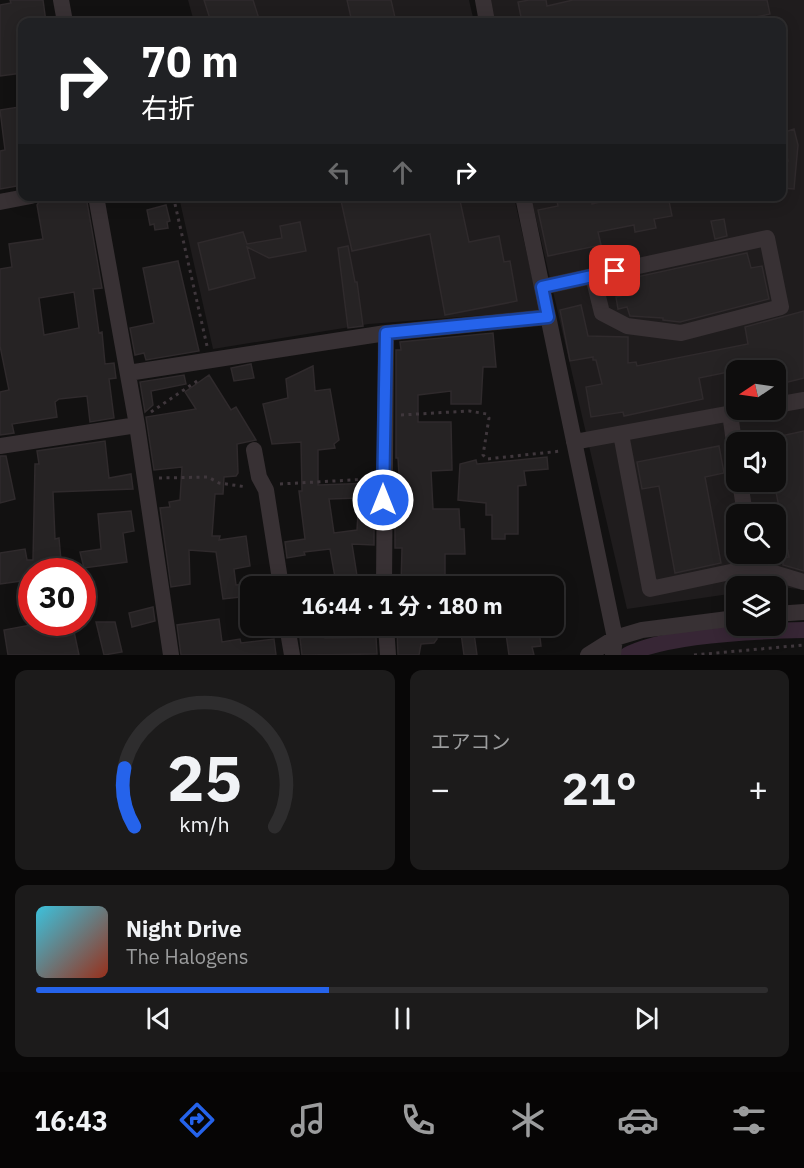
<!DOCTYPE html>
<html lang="ja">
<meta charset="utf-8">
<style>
:root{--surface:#0e0d0d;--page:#1c1b1b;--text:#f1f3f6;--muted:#9b9c9d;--line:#2e2d2e;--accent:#2563eb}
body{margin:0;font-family:"IBM Plex Sans","Noto Sans JP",sans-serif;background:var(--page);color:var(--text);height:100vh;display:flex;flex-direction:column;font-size:22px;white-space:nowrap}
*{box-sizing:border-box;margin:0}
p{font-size:20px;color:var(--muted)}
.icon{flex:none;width:33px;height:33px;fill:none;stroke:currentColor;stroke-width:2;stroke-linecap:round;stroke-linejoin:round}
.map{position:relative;height:655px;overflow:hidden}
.details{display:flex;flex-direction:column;gap:15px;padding:15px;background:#080707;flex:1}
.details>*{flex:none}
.top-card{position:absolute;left:18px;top:18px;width:768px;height:183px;border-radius:12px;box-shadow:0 3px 15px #0003,0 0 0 2px var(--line);background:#202124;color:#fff;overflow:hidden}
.needle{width:39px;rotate:257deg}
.buttons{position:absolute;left:726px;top:360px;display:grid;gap:12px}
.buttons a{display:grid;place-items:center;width:60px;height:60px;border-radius:12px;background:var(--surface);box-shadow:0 3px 15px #0003,0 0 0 2px var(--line);font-size:30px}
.speed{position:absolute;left:18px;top:558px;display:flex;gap:12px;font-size:30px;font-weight:700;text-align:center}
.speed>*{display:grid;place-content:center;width:78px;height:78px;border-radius:50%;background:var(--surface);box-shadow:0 3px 15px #0003,0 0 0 2px var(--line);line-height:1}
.speed .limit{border:9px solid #d22;background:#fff;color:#111}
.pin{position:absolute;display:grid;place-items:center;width:51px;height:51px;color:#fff;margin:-26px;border-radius:12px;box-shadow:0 3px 9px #0006}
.me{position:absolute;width:66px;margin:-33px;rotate:0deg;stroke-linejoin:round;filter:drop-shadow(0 0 4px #0008)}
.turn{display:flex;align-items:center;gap:21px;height:126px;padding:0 24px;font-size:27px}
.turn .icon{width:78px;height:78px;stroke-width:2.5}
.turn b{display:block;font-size:42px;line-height:51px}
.lanes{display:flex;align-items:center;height:57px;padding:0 24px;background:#0003;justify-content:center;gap:30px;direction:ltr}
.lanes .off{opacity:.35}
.big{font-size:45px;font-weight:700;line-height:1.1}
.details .widget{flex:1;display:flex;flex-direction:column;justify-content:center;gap:9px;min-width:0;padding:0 21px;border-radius:12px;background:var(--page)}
.details .dial{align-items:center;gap:0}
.dial svg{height:156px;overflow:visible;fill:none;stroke:var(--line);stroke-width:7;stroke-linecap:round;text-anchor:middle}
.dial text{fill:var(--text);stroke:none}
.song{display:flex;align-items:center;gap:18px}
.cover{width:72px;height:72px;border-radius:9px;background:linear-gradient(135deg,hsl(190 70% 55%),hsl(10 70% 35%))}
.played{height:6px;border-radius:3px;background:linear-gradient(90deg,var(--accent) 40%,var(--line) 40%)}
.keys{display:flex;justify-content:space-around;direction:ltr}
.heat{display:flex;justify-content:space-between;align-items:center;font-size:33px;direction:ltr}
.details .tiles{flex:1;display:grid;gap:15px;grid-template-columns:1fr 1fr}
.widget:last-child{grid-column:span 2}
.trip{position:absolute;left:240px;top:576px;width:324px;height:60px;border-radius:12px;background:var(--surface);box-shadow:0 3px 15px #0003,0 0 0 2px var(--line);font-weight:700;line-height:60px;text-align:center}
.tabs{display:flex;height:96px;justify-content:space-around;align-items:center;background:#060505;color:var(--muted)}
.tabs .icon{width:42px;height:42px}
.tabs .active{color:var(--accent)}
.tabs b{font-size:27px;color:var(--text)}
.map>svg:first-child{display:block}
.built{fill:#1f1c1d;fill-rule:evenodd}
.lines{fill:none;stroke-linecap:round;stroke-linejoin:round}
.canal{stroke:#372635;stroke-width:16}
.building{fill:#262324;stroke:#2f2a2c;stroke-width:1.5;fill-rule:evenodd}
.path{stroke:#3f373c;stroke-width:3;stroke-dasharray:3 4.5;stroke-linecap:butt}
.minor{stroke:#383134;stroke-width:16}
.route-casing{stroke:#184099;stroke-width:15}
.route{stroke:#2563eb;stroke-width:10}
</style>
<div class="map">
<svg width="804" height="655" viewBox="0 0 804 655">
<rect width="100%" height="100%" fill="#121111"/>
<path class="built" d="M188,0H469L474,22H194Z
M487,0H804V590L776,586H736V593L627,609L531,197L782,196V22H492ZM736,370H776V410H736ZM736,442H776V482H736ZM736,514H776V554H736Z
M179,197H514L540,311L369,324L213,349Z"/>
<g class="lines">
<path class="canal" d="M627,655C665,635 759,631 804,630"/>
</g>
<path class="building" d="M10,0H43L46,22H22V73L0,76V5L11,3Z
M204,0H253L260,22H211Z
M347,0H391L396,22H352Z
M529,0H546L547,6L573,0H767L770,14L731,22H522L518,2Z
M19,107L22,129V185L0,189V151L5,150L0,110Z
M794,129L798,145L794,189L782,188V161H788L782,133Z
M66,196H86L102,288L93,289L99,333L102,332L105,364L114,363L116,378L109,379L114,418L90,422L87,396L59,399L55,402L57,417L12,424L14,433L0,435V392L9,390L0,346V269L12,267L9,244L43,239L37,205L39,202ZM74,292L79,328L44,335L39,298Z
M340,196H459L469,242L499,236L504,262L510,261L517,301L445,315L430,234L352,251Z
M556,196H590L592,204L623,196H668L672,216L654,219L656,228L635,232L634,225L598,232L601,245L548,256L538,210L558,206Z
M166,205L170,221L167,222L168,228L155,230L154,224L150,225L147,210Z
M724,219L727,236L715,239L711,221Z
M300,222L306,251L269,258L247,247L255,278L209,290L198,243L243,232L247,244L282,238L280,226Z
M348,246L355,282H357L363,326L348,328L338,248Z
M747,253L751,268L762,266L769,299L680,322L663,320V318L630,316L627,307L618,309L616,297L621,296L618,281Z
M178,261L199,351L146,360L144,353L135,355L130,328L154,323L143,268Z
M581,305L588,336L628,337V363L636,362L637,366L748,344L745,327L804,311V378L776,385V370H763L762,365L699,378L703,399L624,416L623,412L591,417L586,387L602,384L596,360H593V357L570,361L560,310Z
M493,333L496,367H483L481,404H451V391L418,395V422H451L452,470L431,471L433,509H459L460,529H464L465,554H445V577H416V586H401L402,548H395V491H400L398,458H396V350H401L400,342Z
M251,364L254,378L234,381L231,368Z
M313,366L315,391L330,389L339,440L334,444L335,448L318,450V485L374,483V545L352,544L358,582L336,583L330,549L304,552L305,555L287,558L285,542L305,539L299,491H302L301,442L272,444L263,404L288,398L286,379ZM359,498L357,530L334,533L329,499Z
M184,375L186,384L151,391L153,405L145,412L140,382Z
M209,375L231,410L236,407L256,440L237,444L238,473L236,476L224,477L223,494H215L212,536H220L219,540L246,536L250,566L234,569L236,585L248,584L249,596L223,599L216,552L189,550L190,584L171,587L160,508L170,507L169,502L180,500L182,467L154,470L146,417L196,409L185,392Z
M804,431V571L783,565V558L789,557L774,482L776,437Z
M105,441L109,478L131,474L133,489L53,492L55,539L59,538L62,572H27L28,580L0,584V553L25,549L27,560H33L35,464H39L37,451Z
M719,446L724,473L705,477L721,563L675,573L659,486L642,489L637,462Z
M0,456H6L15,499L0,503Z
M547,457L548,469L524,471L526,485L518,486V534H505V539H492V515H486V503L458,500L460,464L476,460L477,464Z
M131,511L134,531L123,533L127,562L84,568L80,552L101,549L98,514Z
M153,607L155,621L132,627L129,613Z
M219,619L222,642L240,639L241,643L274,639L276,655H181L177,625Z
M47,622H72L79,655H8L4,630Z
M96,622H115L122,652L104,655Z
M436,626L437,639L434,643L421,644L419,655H398L397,628Z
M460,626H473L477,655H464Z
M539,629L541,646L532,647L534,655H509L506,634Z
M325,634V638L376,637L377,654L302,655L300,638Z"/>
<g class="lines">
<path class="path" d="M175,204L207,346
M151,412L200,379
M401,415L469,411L487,414L489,418L483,455L487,459L561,451
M159,478L208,477L219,483L247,487
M280,484L369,479
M694,655L804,645"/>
<path class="minor" d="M61,0L65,22
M483,0L487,22
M96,196L137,425L171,655
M523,196L615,638L613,655
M0,202L31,196
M542,287L767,238L781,307L681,333L627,326L602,313L593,276
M128,373L386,333L548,317
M776,405L804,400
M730,413L736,457
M621,434L650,589L754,567L804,582
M574,442L748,410
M0,446L137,425
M254,450L259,477L266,490L281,586
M740,482L745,514
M384,586L386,333
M776,614L804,612
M287,626L292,655
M386,626L388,655
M588,655L615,638L642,630L736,618"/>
</g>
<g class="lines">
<g class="route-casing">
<path id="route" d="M383,500L386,333L548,317L542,287L615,271"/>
</g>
<use href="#route" class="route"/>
</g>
</svg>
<div class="buttons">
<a><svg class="needle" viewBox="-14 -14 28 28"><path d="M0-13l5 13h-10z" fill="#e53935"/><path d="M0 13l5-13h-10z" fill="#9b9c9d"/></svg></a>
<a><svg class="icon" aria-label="sound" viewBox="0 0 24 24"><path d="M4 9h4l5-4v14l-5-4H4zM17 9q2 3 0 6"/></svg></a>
<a><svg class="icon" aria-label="search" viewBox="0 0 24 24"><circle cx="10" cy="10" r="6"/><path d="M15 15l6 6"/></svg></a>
<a><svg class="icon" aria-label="layers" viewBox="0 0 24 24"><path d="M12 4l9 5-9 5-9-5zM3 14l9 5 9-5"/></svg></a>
</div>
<div class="speed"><div class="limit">30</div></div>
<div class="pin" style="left:615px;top:271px;background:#d93025"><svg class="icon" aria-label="arrive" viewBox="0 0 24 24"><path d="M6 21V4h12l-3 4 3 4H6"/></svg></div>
<svg class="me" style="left:383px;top:500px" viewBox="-20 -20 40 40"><circle r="17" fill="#2563eb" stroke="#fff" stroke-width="3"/><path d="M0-11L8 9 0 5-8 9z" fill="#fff"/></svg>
<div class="trip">16:44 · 1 分 · 180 m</div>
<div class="top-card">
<div class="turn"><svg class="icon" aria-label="right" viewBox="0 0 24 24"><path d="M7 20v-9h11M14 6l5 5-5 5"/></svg><div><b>70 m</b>右折</div></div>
<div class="lanes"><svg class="icon off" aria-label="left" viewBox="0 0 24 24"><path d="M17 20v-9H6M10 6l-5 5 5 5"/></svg><svg class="icon off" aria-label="ahead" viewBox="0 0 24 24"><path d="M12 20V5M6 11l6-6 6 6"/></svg><svg class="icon" aria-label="right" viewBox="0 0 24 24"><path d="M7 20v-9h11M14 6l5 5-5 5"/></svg></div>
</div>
</div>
<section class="details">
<div class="tiles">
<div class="widget dial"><svg viewBox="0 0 100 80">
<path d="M14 69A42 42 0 1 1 86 69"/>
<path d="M14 69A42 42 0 0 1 9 39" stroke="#2563eb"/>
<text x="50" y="56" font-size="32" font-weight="700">25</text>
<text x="50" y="72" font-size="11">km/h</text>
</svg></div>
<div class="widget"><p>エアコン</p>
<div class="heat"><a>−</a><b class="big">21°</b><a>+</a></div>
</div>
<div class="widget">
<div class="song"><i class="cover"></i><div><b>Night Drive</b><p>The Halogens</p></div></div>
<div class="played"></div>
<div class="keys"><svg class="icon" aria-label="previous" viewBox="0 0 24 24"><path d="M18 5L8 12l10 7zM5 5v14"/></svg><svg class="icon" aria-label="pause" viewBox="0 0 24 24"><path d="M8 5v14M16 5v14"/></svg><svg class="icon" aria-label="next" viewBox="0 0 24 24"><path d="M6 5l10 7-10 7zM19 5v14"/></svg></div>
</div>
</div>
</section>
<nav class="tabs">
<b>16:43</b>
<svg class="icon active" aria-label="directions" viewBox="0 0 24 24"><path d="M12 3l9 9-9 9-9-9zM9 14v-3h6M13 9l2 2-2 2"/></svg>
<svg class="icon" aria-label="music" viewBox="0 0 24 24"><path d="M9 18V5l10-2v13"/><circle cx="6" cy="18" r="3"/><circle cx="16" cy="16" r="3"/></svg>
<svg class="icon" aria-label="phone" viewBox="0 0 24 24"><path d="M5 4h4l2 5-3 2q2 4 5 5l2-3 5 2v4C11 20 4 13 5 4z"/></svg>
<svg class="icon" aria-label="climate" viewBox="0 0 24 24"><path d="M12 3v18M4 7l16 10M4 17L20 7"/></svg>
<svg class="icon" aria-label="car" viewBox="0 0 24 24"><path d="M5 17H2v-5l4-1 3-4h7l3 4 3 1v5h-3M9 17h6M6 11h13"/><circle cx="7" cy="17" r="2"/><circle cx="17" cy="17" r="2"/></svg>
<svg class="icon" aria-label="filters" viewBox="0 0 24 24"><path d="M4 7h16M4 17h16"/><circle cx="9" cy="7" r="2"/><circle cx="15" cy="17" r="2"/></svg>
</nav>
